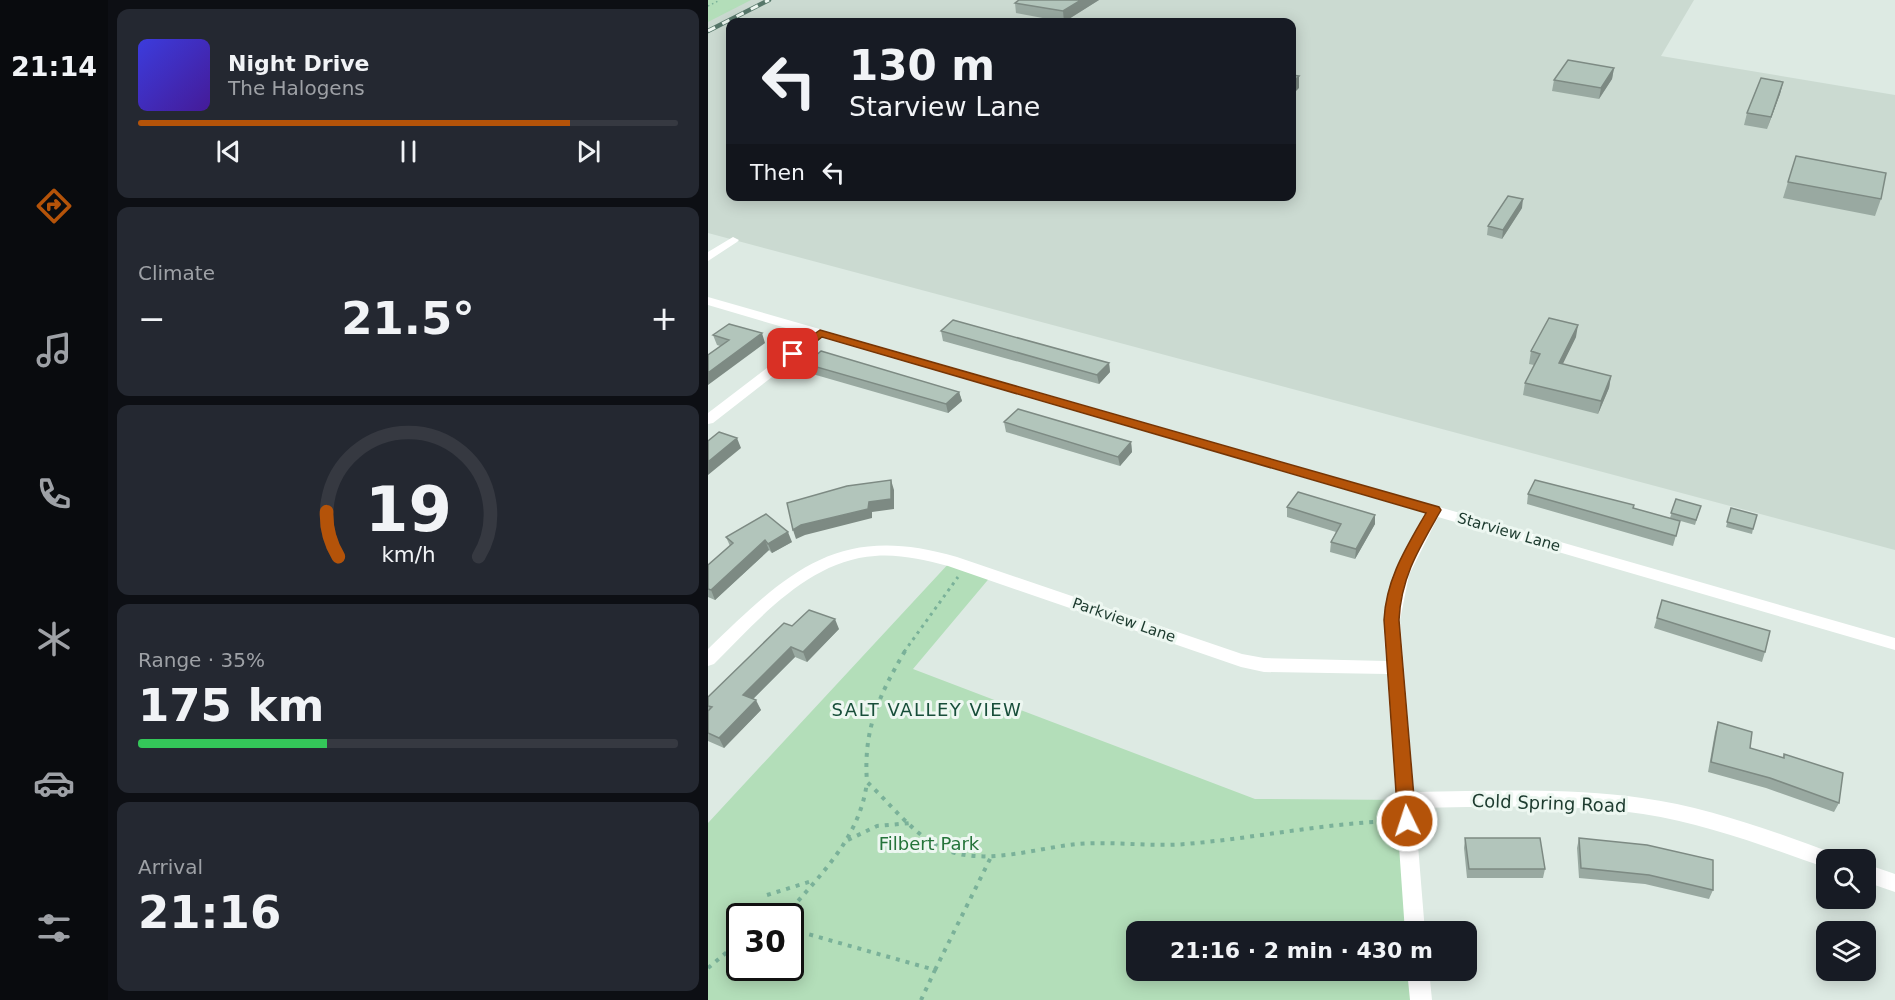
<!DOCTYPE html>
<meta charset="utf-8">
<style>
:root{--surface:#171b24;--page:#242831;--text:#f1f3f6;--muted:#9ea1a6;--line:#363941;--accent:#b45309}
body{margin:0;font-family:"DejaVu Sans",sans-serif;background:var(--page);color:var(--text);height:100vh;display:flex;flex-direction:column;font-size:22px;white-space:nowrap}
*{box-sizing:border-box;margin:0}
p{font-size:20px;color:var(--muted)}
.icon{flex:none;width:33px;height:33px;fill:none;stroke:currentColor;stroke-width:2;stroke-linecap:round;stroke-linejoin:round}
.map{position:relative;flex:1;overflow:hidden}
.drawer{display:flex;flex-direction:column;gap:9px;padding:9px;background:#0d0f14;width:600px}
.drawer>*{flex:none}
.top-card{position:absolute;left:18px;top:18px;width:570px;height:183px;border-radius:12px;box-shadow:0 3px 15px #0003;background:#171b24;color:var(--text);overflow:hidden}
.tools{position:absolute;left:1108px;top:849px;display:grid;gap:12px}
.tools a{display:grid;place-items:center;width:60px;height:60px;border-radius:12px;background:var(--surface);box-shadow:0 3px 15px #0003;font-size:30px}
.speed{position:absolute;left:18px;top:903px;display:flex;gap:12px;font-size:30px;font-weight:700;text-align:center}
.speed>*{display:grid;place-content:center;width:78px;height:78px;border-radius:50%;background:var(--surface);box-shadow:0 3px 15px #0003;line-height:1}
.speed .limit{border:3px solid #111;border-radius:9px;background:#fff;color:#111}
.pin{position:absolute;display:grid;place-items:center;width:51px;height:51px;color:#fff;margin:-26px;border-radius:12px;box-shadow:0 3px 9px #0006}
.me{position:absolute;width:66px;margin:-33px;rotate:356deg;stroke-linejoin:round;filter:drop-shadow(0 0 4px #0008)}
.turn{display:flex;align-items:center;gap:21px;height:126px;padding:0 24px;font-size:27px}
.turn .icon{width:78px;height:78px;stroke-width:2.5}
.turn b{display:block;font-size:42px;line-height:51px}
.then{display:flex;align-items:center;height:57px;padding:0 24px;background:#0003;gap:12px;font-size:22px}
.big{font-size:45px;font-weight:600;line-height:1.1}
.drawer .card{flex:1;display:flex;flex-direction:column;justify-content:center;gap:9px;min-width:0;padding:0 21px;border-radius:12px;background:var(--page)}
.drawer .dial{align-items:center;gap:0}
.dial svg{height:156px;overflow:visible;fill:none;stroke:var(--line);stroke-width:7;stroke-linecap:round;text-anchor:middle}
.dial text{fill:var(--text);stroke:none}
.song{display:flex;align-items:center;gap:18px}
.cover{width:72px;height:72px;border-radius:9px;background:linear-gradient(135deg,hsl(240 70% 55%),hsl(260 70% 35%))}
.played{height:6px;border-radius:3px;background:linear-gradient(90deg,var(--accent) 80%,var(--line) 80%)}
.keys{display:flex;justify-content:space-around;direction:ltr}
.heat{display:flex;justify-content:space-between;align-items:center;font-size:33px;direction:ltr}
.charge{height:9px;border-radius:4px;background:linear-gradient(90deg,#34c759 35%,var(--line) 0)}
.trip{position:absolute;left:418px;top:921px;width:351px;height:60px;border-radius:12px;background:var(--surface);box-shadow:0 3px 15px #0003;font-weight:600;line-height:60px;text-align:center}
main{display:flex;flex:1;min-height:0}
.menu{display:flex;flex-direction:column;width:108px;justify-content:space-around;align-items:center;background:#090b0e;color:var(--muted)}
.menu .icon{width:42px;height:42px}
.menu .on{color:var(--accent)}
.menu b{font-size:27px;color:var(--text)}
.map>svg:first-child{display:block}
.built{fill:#cbdad1;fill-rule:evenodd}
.green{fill:#b3deb9;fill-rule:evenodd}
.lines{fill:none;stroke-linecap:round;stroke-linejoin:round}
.path-far2{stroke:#7ab199;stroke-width:1.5;stroke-dasharray:1.5 3;stroke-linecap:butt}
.path-far1{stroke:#7ab199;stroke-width:3;stroke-dasharray:3 4.5;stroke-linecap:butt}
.path{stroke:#7ab199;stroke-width:4;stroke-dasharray:4 6;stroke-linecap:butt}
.minor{fill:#fff;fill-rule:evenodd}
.rail-casing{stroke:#57776a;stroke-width:4.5}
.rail{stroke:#edf7f1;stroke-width:3;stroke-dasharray:8;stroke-linecap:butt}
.wall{fill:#99a9a1}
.shaded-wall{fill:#7d8a83}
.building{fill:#b2c5bb;stroke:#7d8a83;stroke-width:1.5}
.route{fill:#b45309;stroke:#753606;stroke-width:1.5}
.labels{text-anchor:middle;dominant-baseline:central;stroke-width:6;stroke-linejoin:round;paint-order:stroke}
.street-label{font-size:15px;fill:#1d3b2f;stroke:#edf7f1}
.quarter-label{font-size:18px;letter-spacing:1.5px;fill:#184e3a;stroke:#edf7f1}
.near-street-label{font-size:18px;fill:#1d3b2f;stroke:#edf7f1}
.near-park-label{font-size:18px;fill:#25743a;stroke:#edf7f1}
</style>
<main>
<nav class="menu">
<b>21:14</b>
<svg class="icon on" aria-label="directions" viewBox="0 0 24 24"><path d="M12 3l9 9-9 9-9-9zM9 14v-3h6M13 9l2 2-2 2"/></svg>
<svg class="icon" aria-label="music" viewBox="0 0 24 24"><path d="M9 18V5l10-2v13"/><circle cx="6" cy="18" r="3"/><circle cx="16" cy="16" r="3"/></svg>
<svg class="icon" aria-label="phone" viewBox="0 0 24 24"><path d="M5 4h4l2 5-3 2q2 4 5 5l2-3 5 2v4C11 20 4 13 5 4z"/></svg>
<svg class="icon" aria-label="climate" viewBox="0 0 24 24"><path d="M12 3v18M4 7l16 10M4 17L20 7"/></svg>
<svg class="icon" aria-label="car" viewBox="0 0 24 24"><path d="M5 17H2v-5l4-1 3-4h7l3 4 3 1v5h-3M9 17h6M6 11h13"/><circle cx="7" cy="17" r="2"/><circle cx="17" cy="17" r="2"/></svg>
<svg class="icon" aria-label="filters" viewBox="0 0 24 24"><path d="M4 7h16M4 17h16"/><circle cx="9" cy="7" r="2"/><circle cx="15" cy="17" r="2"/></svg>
</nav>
<section class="drawer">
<div class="card">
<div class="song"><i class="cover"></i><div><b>Night Drive</b><p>The Halogens</p></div></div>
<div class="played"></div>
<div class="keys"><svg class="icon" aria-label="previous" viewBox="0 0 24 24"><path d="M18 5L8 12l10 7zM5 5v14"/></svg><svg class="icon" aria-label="pause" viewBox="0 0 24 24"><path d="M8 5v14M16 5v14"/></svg><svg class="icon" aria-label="next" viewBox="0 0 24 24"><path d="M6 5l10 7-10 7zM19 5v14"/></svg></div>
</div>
<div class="card"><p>Climate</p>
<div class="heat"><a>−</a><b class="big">21.5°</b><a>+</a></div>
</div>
<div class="card dial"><svg viewBox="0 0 100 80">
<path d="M14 69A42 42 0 1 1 86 69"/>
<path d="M14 69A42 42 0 0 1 8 46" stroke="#b45309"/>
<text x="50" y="56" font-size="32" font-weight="700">19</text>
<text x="50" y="72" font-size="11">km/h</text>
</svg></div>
<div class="card"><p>Range · 35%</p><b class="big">175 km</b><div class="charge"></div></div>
<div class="card"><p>Arrival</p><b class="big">21:16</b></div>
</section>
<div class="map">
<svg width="1187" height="1000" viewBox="0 0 1187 1000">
<rect width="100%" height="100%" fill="#ddeae3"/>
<path class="built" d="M36,0H986L953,56L1187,95V550L0,233V18ZM22,22H584V196H22Z"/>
<path class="green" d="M0,0H43L0,22Z
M243,561L284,575L205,669L547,799L697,800L707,931L429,932V970L710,971L713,1000H0V823ZM32,916H82V968H32Z"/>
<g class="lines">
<path class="path-far2" d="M0,6L12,0"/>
<path class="path-far1" d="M196,652L250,577"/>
<path class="path" d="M197,651C171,695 155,730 159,782C185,806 211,843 247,853C286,863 330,848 369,844C405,841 442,847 478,844C547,838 613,824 682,821
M140,840L169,826L203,823
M59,895L104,881
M77,916C112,875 152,838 159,782
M82,929L227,970L213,1000
M0,968L32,941
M227,970L284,855"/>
<path class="minor" d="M25,237L31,240L29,242L0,261V252Z
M0,297L1187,638V650L730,517L701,575L692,620L706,792C782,791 859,787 934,798C1000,807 1065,831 1127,854L1130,860H1119V868C1059,847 999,824 935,814C860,803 783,807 707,808L717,932H697L679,674L556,672L533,667L240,566C216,560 192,554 167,556C101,560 50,620 6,664L0,666V649C81,571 130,522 249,557L534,654L556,658L678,661C677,647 675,633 676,619C678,579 699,547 717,513L114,338L5,423L0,424V413L102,335L0,305Z
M1158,864L1187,874V892L1158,882Z
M699,970H721L724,1000H702Z"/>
<g class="rail-casing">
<path id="rail" d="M0,31L61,0"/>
</g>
<use href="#rail" class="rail"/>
</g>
<path class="wall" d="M391,0L356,22L308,13L307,3Z
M906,68L904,79L891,99L844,91L846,80Z
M1075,82L1072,94L1059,129L1036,125L1039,113Z
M1088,156L1173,199L1167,216L1075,198Z
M814,208L794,239L779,235L780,226Z
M233,331L401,363L402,372L391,384L235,341Z
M5,335L57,343L12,346L9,345Z
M868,337L854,364L903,376L901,388L890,414L815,395L817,383L826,365L821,364L823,351Z
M98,364L251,392L254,401L240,413L101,373Z
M296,422L423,442L424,452L412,466L298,432Z
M820,494L925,508L972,521L965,546L819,504Z
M968,499L993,506L987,525L962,518Z
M579,507L667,524L647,559L622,552L623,542L628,532L579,517Z
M1023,508L1045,529L1044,534L1018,527Z
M18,537L84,542L64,553L61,550L7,600L0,597V565L22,546Z
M954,600L1057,652L1054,662L946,628Z
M84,626L131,629L99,662L87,657L45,699L53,710L16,748L0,741V697Z
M1010,722L1042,748L1075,758L1076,754L1131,803L1126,812L1058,788L1000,772L1007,732Z
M757,838L837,869L835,878H759L756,848Z
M871,838L1005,890L1001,899L937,884L871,878L869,848Z"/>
<path class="shaded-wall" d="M373,0H391L356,22L355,11Z
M906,68L904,79L891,99L893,88Z
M591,76V88L584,95V83Z
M1075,82L1072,94L1059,129L1063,117Z
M815,199L814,208L794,239L795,230Z
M870,325L868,337L849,376L851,363Z
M54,333L57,343L0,385V373Z
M401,363L402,372L391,384L389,375Z
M903,376L901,388L890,414L893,401Z
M251,392L254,401L240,413L238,404Z
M29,438L33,448L0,475V462Z
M423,442L424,452L412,466L410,457Z
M183,480L186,490V509L164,512V518L97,535L88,539L85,530L93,525L161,502Z
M667,515V524L647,559L648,549Z
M80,532L84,542L64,553L60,544Z
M57,540L61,550L7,600L3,590Z
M127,619L131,629L99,662L95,652Z
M83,647L87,657L40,704L35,695Z
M48,700L53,710L16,748L11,738Z"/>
<path class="building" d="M311,0H373L355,11L307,3Z
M860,60L906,68L893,88L846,80Z
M584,75L591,76L584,83Z
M1053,78L1075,82L1063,117L1039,113Z
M1088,156L1178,173L1173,199L1080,182Z
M800,196L815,199L795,230L780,226Z
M841,318L870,325L851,363L903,376L893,401L817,383L832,354L823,351Z
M245,320L401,363L389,375L233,331Z
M21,324L54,333L0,373V355L21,340L5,335Z
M113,351L251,392L238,404L98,364Z
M310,409L423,442L410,457L296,422Z
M11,432L29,438L0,462V441Z
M183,480V499L161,502L160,509L93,525L85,530L79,503L139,486Z
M827,480L926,505L925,508L972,521L968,536L820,494Z
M590,492L667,515L648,549L623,542L633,524L579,507Z
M968,499L993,506L988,520L963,513Z
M1023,508L1049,515L1045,529L1019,522Z
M58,514L80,532L60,544L57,540L3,590L0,589V565L25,543L18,537Z
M954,600L1062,631L1057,652L949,618Z
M101,610L127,619L95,652L83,647L35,695L48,700L11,738L0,733V711L4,707L0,706V697L76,623L84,626Z
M1010,722L1044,732L1042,748L1076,758V754L1135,773L1131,803L1062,778L1003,762Z
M757,838H832L837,869H761Z
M871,838L939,845L1005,860V890L941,875L873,868Z"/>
<path class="route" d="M112,330L731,507L733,510C712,547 693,576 691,620L708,821L705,826L699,828L693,826L690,821L676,620C678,579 698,548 718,513L114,337L89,357H81V352Z"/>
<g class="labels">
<g class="street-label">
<text transform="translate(801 532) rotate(16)">Starview Lane</text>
<text transform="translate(416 620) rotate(19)">Parkview Lane</text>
</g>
<g class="quarter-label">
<text x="219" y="709">SALT VALLEY VIEW</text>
</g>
<g class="near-street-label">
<text transform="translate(841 803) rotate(2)">Cold Spring Road</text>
</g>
<g class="near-park-label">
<text x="221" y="843">Filbert Park</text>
</g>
</g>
</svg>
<div class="tools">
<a><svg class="icon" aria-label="search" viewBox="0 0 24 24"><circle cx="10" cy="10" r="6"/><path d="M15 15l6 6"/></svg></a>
<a><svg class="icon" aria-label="layers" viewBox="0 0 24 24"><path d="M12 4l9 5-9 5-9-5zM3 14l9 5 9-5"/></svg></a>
</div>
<div class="speed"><div class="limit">30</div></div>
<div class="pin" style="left:85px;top:354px;background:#d93025"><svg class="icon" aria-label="arrive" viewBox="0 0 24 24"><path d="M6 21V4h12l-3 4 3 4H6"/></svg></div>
<svg class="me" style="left:699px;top:821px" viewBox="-20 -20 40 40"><circle r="17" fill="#b45309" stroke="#fff" stroke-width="3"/><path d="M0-11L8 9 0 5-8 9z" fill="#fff"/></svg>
<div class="trip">21:16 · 2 min · 430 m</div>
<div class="top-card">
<div class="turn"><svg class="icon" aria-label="left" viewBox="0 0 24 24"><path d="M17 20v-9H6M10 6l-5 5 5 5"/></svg><div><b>130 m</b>Starview Lane</div></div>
<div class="then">Then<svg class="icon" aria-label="left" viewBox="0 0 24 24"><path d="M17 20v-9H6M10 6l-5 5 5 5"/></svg></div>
</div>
</div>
</main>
